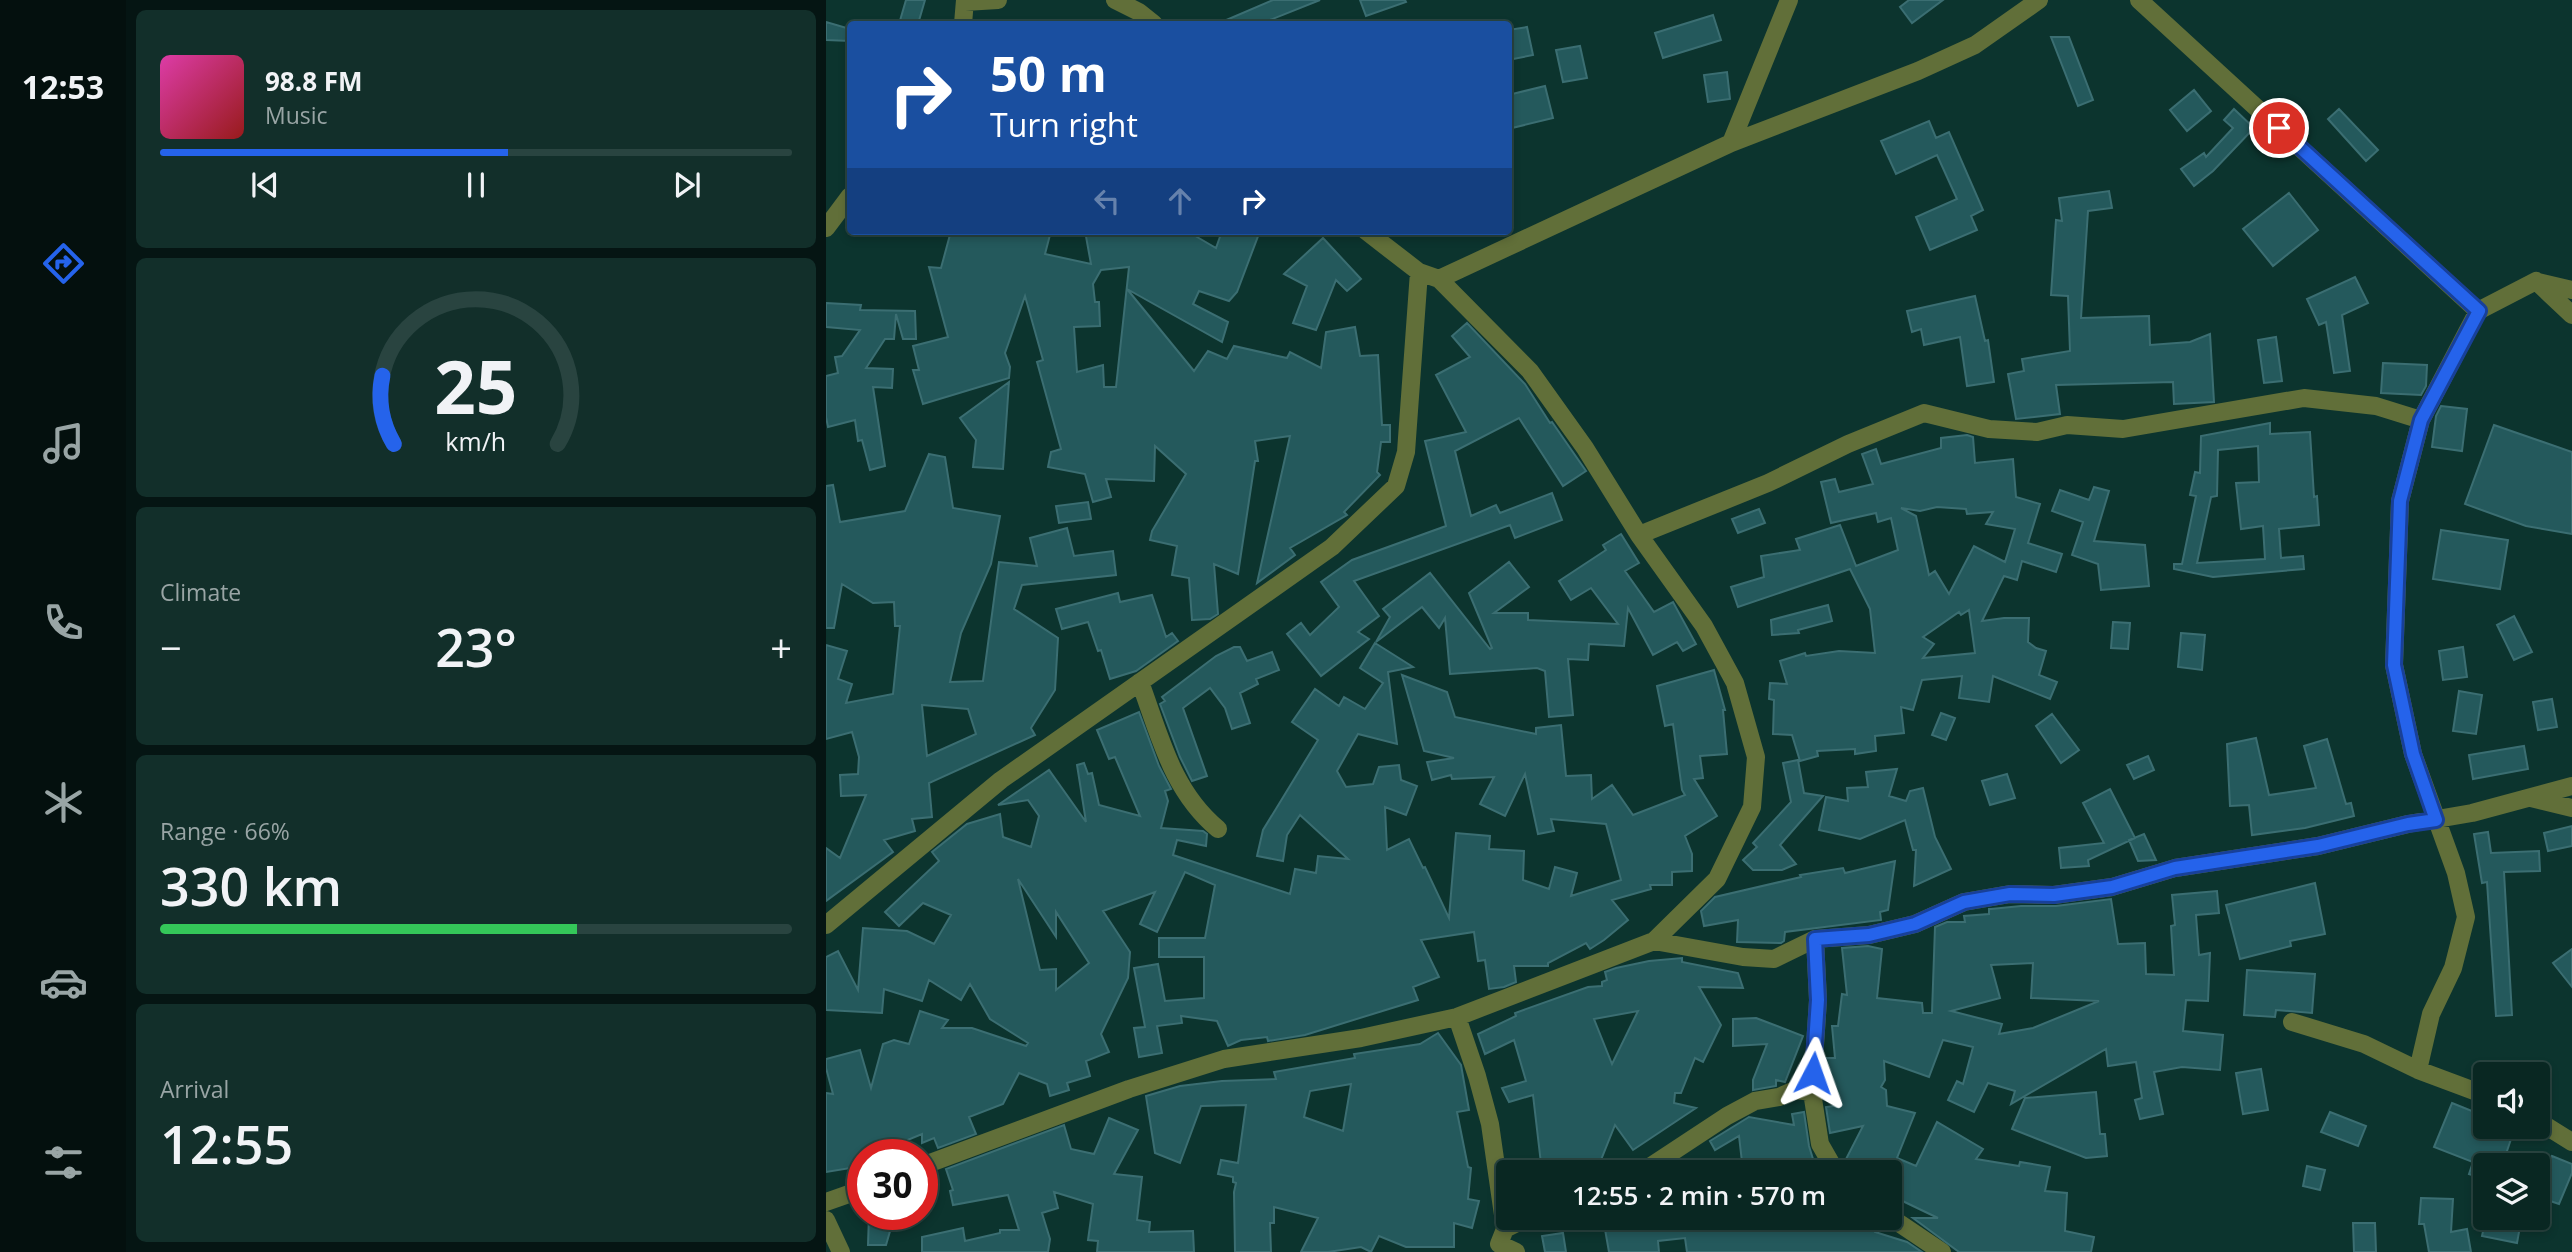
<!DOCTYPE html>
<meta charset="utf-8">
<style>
:root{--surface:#092722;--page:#122f2a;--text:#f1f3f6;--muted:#99a5a5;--line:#294440;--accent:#2563eb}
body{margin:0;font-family:"Open Sans",sans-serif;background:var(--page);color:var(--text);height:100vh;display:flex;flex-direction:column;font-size:26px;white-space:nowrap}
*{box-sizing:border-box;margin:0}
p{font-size:23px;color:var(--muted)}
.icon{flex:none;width:38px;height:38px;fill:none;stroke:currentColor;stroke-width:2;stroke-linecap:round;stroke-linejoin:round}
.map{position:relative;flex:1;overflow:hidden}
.panel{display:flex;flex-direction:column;gap:10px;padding:10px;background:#051513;width:700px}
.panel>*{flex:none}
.guide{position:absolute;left:21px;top:21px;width:665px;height:214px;border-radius:7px;box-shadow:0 4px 10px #0003,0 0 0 2px var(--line);background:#1a4fa0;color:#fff;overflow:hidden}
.fabs{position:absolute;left:1647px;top:1062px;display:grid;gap:14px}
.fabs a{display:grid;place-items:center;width:77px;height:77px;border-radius:7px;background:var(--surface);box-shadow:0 4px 10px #0003,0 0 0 2px var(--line);font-size:35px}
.speed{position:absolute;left:21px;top:1139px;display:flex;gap:14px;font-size:35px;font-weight:700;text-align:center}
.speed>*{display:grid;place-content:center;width:91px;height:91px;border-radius:50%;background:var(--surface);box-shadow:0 4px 10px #0003,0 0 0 2px var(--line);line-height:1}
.speed .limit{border:10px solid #d22;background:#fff;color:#111}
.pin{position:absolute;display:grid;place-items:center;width:60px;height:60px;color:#fff;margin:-30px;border:4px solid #fff;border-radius:50%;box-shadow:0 2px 7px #0007}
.me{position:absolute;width:77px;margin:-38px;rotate:4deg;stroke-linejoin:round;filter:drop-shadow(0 0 5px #0008)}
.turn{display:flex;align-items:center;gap:24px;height:147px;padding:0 28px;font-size:32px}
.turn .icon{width:91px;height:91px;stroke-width:2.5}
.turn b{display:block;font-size:49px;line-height:60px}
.lanes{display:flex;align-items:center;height:66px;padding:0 28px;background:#0003;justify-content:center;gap:35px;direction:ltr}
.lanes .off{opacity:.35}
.big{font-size:52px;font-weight:600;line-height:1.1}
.panel .tile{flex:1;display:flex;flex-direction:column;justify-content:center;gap:10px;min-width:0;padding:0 24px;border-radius:10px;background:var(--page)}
.panel .dial{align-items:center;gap:0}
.dial svg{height:182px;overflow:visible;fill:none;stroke:var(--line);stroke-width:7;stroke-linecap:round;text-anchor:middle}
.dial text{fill:var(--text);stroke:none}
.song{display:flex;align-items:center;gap:21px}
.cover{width:84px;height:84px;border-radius:10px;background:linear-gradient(135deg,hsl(320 70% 55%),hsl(0 70% 35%))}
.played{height:7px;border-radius:4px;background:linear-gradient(90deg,var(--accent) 55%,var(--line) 55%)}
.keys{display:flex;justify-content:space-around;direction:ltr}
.heat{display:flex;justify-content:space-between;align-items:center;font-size:38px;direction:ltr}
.charge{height:10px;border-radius:5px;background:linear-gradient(90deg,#34c759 66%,var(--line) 0)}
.trip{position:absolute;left:670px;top:1160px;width:406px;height:70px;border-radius:7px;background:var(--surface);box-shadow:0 4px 10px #0003,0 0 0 2px var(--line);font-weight:600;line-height:70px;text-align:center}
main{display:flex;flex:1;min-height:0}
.menu{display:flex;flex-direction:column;width:126px;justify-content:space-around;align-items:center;background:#04100e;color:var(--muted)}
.menu .icon{width:49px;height:49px}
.menu .active{color:var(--accent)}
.menu b{font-size:32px;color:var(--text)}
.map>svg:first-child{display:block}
.building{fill:#24595c;stroke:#3b6e72;stroke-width:2;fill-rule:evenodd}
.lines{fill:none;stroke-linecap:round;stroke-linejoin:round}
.minor{stroke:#616f39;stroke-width:18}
.route-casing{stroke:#184099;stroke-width:18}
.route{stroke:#2563eb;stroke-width:12}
</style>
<main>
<nav class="menu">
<b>12:53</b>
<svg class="icon active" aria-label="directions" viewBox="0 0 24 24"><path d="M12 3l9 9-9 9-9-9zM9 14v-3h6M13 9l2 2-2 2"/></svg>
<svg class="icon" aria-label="music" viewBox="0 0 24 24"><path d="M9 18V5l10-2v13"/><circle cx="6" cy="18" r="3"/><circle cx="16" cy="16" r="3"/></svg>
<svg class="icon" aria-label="phone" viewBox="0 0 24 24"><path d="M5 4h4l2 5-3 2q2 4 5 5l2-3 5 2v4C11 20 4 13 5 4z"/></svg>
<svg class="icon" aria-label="climate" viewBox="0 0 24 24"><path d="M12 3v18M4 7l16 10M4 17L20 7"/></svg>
<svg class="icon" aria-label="car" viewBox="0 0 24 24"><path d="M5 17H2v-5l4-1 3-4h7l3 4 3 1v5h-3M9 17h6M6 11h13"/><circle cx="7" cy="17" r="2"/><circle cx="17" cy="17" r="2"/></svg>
<svg class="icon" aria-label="filters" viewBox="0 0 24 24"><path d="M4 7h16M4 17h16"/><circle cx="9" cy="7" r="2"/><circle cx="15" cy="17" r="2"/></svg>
</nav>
<section class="panel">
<div class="tile">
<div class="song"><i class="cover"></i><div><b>98.8 FM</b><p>Music</p></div></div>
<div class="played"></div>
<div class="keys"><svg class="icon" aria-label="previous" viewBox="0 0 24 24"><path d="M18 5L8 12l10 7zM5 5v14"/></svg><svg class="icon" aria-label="pause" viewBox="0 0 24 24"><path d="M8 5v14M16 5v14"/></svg><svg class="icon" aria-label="next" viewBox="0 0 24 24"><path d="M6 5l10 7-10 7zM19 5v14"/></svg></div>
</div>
<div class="tile dial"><svg viewBox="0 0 100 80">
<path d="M14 69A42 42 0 1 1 86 69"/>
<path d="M14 69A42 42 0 0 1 9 39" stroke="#2563eb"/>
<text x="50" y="56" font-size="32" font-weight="700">25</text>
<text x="50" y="72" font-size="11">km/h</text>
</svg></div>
<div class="tile"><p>Climate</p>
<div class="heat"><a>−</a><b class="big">23°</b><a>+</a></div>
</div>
<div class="tile"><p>Range · 66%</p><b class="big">330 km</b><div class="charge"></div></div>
<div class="tile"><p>Arrival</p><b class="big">12:55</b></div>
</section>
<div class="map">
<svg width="1746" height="1252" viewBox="0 0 1746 1252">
<rect width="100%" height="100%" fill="#0c342e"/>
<path class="building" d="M80,0H99L92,24H73Z
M447,0H494L434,24H391Z
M534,0H579L580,2L540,16Z
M1083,0H1117L1086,23L1074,7Z
M887,15L895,40L837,58L829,33Z
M0,22L24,29V41L0,40Z
M701,27L707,55L682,60V30Z
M1225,37H1243L1267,100L1252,106Z
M754,46L761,78L737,82L730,50Z
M901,72L904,99L882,102L878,75Z
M719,86L727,118L682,129V95Z
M1368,90L1385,111L1361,131L1344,110Z
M1408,109L1428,128L1387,171L1368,186L1355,169L1378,153L1380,157L1407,128L1398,120Z
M1513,109L1552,150L1540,161L1502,119Z
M1103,121L1110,138L1123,132L1157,210L1145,216L1151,230L1104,250L1090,217L1131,199L1111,155L1070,174L1055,141Z
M1283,191L1286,208L1262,211L1255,318L1323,316L1324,345L1364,342L1384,334L1388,402L1348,404L1347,382L1230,385L1234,414L1190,419L1182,374L1198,371L1196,359L1244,351L1242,296L1225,295L1230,220L1236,221L1233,198Z
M1463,193L1492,230L1447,266L1417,229Z
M125,231H225L219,254L265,264L259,231H366V234L390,248L396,231H434L411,292L403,301L373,291L367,304L402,322L396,342L301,289L368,371L382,351L401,359L408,346L461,358L464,352L495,368L500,332L529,327L534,356L552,355L556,425H564V442H555L551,472L554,475L518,512L521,515L464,548L469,555L431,583L464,436L429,441L432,461H429L412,574L388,564L392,614L384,619L366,620L363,578L346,575L351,546L324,540L326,531L360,474L329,446L328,481L280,479L285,497L267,502L259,474L222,467L225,452L235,449L211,362L217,360L199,296L179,353L184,367L183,378L97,404L87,370H93L87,346L122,337L103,267L115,268ZM303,267L290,387H278L277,365L251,372L248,327L274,326L273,302H269L267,284L275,270Z
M497,238L535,279L521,291L510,280L490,330L467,323L481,286L458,274Z
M1529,277L1542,303L1516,315L1524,371L1508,373L1500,322L1493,325L1481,299Z
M1149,296L1159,341L1162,340L1168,382L1141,386L1134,337L1098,345L1095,329L1086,332L1081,311Z
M0,303L35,305L34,310L89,311L90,339H77L70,314L68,339H59L40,368L67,369L66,388L47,387L59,466L44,470L36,440L32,441L29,420L2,427L0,417V376L12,373L9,357L16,356L34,330L0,327Z
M641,323L699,384L724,423L726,422L760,471L737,486L693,418L629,451L645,516L670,505L674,513L726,493L736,520L689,538L684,525L528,581L553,616L532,632L543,639L495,676L461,634L475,623L484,635L513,607L495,582L526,560L620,526L599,441L640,432L610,375L644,357L626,336Z
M1450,337L1456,381L1438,383L1432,340Z
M1557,363L1601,365L1600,386L1595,395L1555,393Z
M183,382L177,469L147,467L150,440L134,418Z
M1615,406L1641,409L1636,451L1606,447L1610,416Z
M1444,423V434L1484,432L1488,497L1491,496L1493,525L1453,529L1455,558L1477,556L1478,569L1387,577L1348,569V564H1356L1370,496L1364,495L1369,472L1374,473L1375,436ZM1432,446L1433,482L1410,483L1415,529L1437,526L1439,559L1371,563L1385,497L1391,496L1392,450Z
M1668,425L1746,452V534L1700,526L1639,504Z
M1141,435L1147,437L1149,463L1187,459L1190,497L1214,504L1202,543L1236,554L1230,572L1196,561L1191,580L1178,576L1156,621L1178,618H1203L1202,642L1210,648L1220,651L1213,675L1231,682L1224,699L1167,676L1163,702L1133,698L1136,676L1096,680L1087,710L1075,707L1078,733L1049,736L1050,751L1029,754V749L991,751L992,756L974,761L966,735L947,734L948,700L943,699L944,683L961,684L954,661L979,653L980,656L1013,651L1049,653L1044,609L1024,569L912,607L905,587L938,577L935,556L974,550L970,539L1014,525L1030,566L1072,550L1065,518L1052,522L1050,513L1005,523L995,482L1009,479L1013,492L1047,484L1036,454L1050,449L1055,464L1115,448V438ZM1111,507L1140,509L1141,514L1167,512L1160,524L1189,529L1179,562L1148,546L1123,594L1109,571L1103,575L1090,516L1075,508L1094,511ZM1143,610L1149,653L1097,658L1108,644L1097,637L1133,612L1135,615Z
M103,454L119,457L127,508L174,516L165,564L135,633L124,682L157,681L173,562L211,566L204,538L241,528L248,556L287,551L290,575L196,585L188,609L232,638L229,690L205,728L209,735L103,783L106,817L86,819L89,831L58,840L67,852L0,901V848L14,858L40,795L15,796L14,775L32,774L33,757L26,732L0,739V645L21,651L12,679L26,684L20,703L67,694L74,626H69L68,602L47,603L16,584L8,628H0V486L7,485L14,522L79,511ZM96,705L142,709L150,734L101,756Z
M1268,487L1283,491L1268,541L1319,545L1323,586L1275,590L1272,564L1246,555L1257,522L1226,511L1234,490L1263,500Z
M262,502L265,519L233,523L230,506Z
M933,509L939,523L912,533L906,519Z
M1615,530L1682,540L1674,589L1607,579Z
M795,534L813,563L799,571L828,612L847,602L870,644L857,651L851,642L827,655L802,608L798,646L763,644L762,660L742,659L747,715L723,717L719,671L711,668L624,674L619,618L613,628L596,607L550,642L564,617L557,609L604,573L664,649L666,648L643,593L683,562L703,587L668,613H702V620L792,624L765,588L745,600L733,581L780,550L777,545Z
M292,593L294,602L326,595L340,637L346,633L352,641L310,671L284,679L275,650L272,651L262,622L236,629L230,609Z
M1002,605L1006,621L972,630L973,633L946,635L945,620Z
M1688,616L1706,652L1688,660L1671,625Z
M1287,622L1304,623L1302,649L1285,648Z
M1355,633L1379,635L1376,670L1352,667Z
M549,643L587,667L562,672L571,744L532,734L511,771L520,787L547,784L553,767L573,765L575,780L591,786L580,815L559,807L561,850L583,839L597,868L599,867L623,918L630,833L664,836L663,849L698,851L697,880L723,889L729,867L751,873L745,896L795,880L780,824L725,819L728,831L712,834L699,774L679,816L654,804L668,777L626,779L625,775L606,780L601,762L628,758L598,751L576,675L621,692L629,717L710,734V728L735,725L740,776L765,775L766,799L786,785L807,815L859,795L856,790L847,724L839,726L831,686L888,670L899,710H897L901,754L874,756L877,778L868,779L891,816L859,836L866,854V871L846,872V885H824L825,889L786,900L802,920L778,940L764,949L760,943L722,963V966H688L690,982L678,987L663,989L659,960L652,961L648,932L595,940L613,977L587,987L592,1000L479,1035L442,1041L441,1037L415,1040L402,1046L391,1021L355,1016L356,1023L331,1026L336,1053L313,1057L308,1028L319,1027L308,968L332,964L339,1001L378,998V957H333V938H379L389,885L359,872L331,932L314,924L329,892L277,911L304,952L302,978L275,1034L283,1052L260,1061L264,1076L241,1083L243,1090L224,1096L221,1084L193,1073L177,1104L143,1117L150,1134L112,1148L108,1138L96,1143V1134L62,1148L64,1155H37V1166L0,1172V1093L7,1094L0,1068V1059L34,1050L45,1088L57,1044L68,1040L83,1044L94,1011L122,1020L116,1028H146L200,1046L202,1043L164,1019L144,984L135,1000L103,980L96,1001L58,989L56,1013L0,1010V957L12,951L32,990L37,928L81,931L108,944L125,915L97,903L73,926L59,912L113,861L106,852L141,824L174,814L177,837L205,847L213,816L202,800L172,805L223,770L260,822L251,765L258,763L262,774L266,773L273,805L314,816L289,757L283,759L271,730L313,712L333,766L345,789L339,791L342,801L335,828L377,831L381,834L380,846L351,840L347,855L464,894L469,869L490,873L492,856L522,859L474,815L461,835L457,861L431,856L437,830L492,740L466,722L489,689L513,706L518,697L539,709L557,683L534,668ZM192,879L230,937V912L263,963L230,990V969L214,970Z
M408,647H414L421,661L446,652L453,670L430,679L432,684L414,693L424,723L406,729L399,708L384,688L357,708L381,776L366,781L354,757L334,704L339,701L336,697L390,656Z
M1637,647L1641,677L1617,680L1613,651Z
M1633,691L1656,695L1650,734L1627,731Z
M1726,699L1731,727L1712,730L1707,702Z
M1115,713L1129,718L1120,740L1106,735Z
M1226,714L1253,750L1235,763L1210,726Z
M1430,738L1443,795L1490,788L1478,746L1501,739L1520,804L1525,803L1528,816L1479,828L1426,835L1423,805L1404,806L1401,744Z
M1698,746L1702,769L1647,779L1643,755Z
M1322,756L1328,770L1308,779L1301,765Z
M972,760L978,793L997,796L954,845L970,864L956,870H927L917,860L931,847L927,843L965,802L957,763Z
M1071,769L1063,796L1080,801L1084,791L1097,788L1109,837L1125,869L1088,886L1090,850H1087L1079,820L1034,839L993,830L1000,797L1022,801L1021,788L1042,787L1040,772Z
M1181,774L1189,798L1164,805L1156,781Z
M1284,789L1309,838L1262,860L1263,866L1235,868L1233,848L1278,843L1257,803Z
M1746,826V846L1722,851L1718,833Z
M1662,832L1665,853L1713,851L1714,871L1678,872L1686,1015L1670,1016L1661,882L1656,883L1648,834Z
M1318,834L1330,860L1312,861L1303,840Z
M1069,861L1062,910L1054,912L1055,920L959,932L958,941L955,943L911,942L912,920L878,926L875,911L889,897L975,877L974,875L1017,868L1019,873Z
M1489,883L1499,934L1464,941L1465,946L1414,959L1400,905Z
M1391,891L1393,913L1370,915L1373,955L1384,953L1382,1001L1360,1000L1357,1031L1397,1035L1394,1070L1356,1067L1328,1072L1337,1114L1314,1119L1309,1100L1316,1098L1310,1062L1282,1066L1280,1049L1185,1104L1189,1091L1162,1083L1148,1112L1122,1100L1131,1081L1137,1084L1147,1047L1117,1040L1103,1077L1058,1061L1059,1080L1055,1087L1060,1090L1061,1106L1089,1113L1071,1158L1090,1166L1111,1122L1157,1149L1150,1159L1193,1166L1194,1162L1224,1167L1219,1191L1241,1193L1239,1231L1268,1237L1265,1252H1133L1087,1218H1112L1064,1195V1172H1029L1020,1168L1018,1163L1037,1126L1004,1133L1000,1107L1014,1105L1001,1100L999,1070L1000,1058H1009L1006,1026H1012L1016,994L1021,995L1016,948L1042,946L1056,949L1051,998L1096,1003L1097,1013H1106L1109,927L1121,922H1139L1138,916L1163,914V909H1165L1195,906H1230L1285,899L1292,944L1319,943L1320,974L1348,975L1345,926L1349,925L1346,895ZM1207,963L1205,998L1273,1001L1207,1028L1173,1034L1176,1024L1125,1011L1174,998L1165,965Z
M1746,949V987L1727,963Z
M856,958V962L912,973L917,988L873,987L895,1025L877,1062L869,1058L855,1093H849L848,1103L870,1108L807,1150L789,1125L775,1160L783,1172H716L707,1095L683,1102L676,1088L700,1081L688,1040L659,1054L652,1034L690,1016L689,1013L762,987L776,986V982L781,980L779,972L790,968L823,961ZM812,1011L786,1064L768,1019Z
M1421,970L1489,974L1486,1013L1450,1010L1449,1017L1418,1015Z
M930,1018L977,1036L959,1082L950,1080V1086L927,1090V1080L941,1044L907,1046V1019Z
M612,1033L635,1065L643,1110L631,1112L642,1167L645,1168L642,1199L653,1201L646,1228L628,1223V1247H580L553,1236L545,1252L535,1247L502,1252H475L492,1218L448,1207V1223H444L445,1252H409L408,1192L410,1183L407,1182V1177L392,1174L395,1160L412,1163L420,1105L375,1106L354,1163L329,1153L320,1096L354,1086L396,1081L450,1079L448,1072L529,1058L528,1054L594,1044ZM525,1084L517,1131L478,1117L484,1091Z
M1435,1069L1442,1110L1417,1114L1410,1073Z
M1270,1092L1274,1134H1279L1281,1156L1260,1158L1186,1129L1199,1098Z
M1626,1103L1656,1115L1651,1127H1689L1676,1166H1659V1179L1643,1174L1647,1162L1608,1147Z
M978,1112L983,1146L991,1172H922L920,1161L916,1162L913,1136L889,1150L884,1141L923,1117L968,1125L966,1114Z
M1504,1112L1540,1126L1532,1146L1495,1132Z
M283,1118L312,1130L288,1174L316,1177L311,1220L324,1222L323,1232L367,1231L368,1252H271L272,1241L262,1240L267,1204L228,1192L232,1208L216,1213L224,1239L222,1252H96V1237L137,1228L139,1241L174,1233V1230H193L182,1195L127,1205L124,1191L127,1190L120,1169L238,1125L245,1149L268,1154Z
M1726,1156L1746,1164V1173L1733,1204L1712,1197V1191Z
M1481,1166L1499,1170L1494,1190L1477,1186Z
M1595,1198L1627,1199L1625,1232L1641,1229L1645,1252H1603L1598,1224H1593Z
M43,1214H69L60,1245H42Z
M777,1218H794L795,1223L809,1220L811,1230L843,1226L840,1218H1046L1049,1232L1081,1242L1096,1252H861L859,1238L832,1241L833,1252H783Z
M1660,1218L1695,1221L1691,1243L1656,1236Z
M1527,1223H1549L1550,1252H1528Z
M737,1233L740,1252H719L716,1236Z"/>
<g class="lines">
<path class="minor" d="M289,0L313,12L328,24
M1313,0L1652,311
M139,2L172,0
M137,24L139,0
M905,143L1092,71L1149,45L1213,0
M0,228L24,196
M540,231L593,272
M1712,282L1746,290
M813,535L942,483L1022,444L1098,413L1163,429L1211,432L1241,425L1297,429L1478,398L1550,406L1595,420
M314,682C334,736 346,791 392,829
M1705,798L1746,808
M0,925L175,780L506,547L570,486L580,452L593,272L613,279L905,143L963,0
M989,939L992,1000L986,1092L994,1144L1010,1172
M828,941L917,957L948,959L989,939L1043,935L1089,924L1138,902L1184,894L1228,895L1286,887L1349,868L1492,846L1582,824L1646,813L1746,786
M631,1017L651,1076L664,1124L679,1229
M1466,1022L1538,1044L1592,1070
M1659,1095L1592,1070L1605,1014L1627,968L1640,917L1630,873L1587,754L1568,665L1574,501L1595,420L1652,311L1710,281L1746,315
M1712,1121L1746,1142
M96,1166L303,1089L398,1059L535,1038L631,1017L828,941L891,879L926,807L930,757L909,683L878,626L813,535L759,448L704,371L613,279
M816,1172L901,1116L929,1101L953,1097L969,1090L986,1092
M0,1202L37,1189
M1064,1217L1116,1252
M0,1220L15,1252
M690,1252L673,1244L679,1229L701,1218"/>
</g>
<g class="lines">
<g class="route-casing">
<path id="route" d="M987,1073L992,1000L989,939L1043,935L1089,924L1138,902L1184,894L1228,895L1286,887L1349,868L1492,846L1582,824L1610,820L1587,754L1568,665L1574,501L1595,420L1653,311L1453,128"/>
</g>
<use href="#route" class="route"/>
</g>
</svg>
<div class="fabs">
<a><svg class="icon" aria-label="sound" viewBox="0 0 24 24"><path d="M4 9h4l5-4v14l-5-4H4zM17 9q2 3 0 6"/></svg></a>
<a><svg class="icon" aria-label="layers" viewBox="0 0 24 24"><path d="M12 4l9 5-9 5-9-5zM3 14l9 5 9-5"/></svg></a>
</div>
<div class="speed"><div class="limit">30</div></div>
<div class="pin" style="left:1453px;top:128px;background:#d93025"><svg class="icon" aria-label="arrive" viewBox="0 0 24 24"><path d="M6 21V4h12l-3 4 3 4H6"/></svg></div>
<svg class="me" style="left:987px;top:1073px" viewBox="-20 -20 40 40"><path d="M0-17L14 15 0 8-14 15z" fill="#2563eb" stroke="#fff" stroke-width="4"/></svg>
<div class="trip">12:55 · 2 min · 570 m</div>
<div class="guide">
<div class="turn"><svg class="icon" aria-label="right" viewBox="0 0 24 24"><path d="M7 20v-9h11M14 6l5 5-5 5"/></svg><div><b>50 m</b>Turn right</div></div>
<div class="lanes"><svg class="icon off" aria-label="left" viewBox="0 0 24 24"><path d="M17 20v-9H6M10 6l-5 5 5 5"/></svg><svg class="icon off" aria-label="ahead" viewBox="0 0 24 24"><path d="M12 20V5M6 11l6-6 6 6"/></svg><svg class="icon" aria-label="right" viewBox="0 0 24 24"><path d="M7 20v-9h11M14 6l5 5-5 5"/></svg></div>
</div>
</div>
</main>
